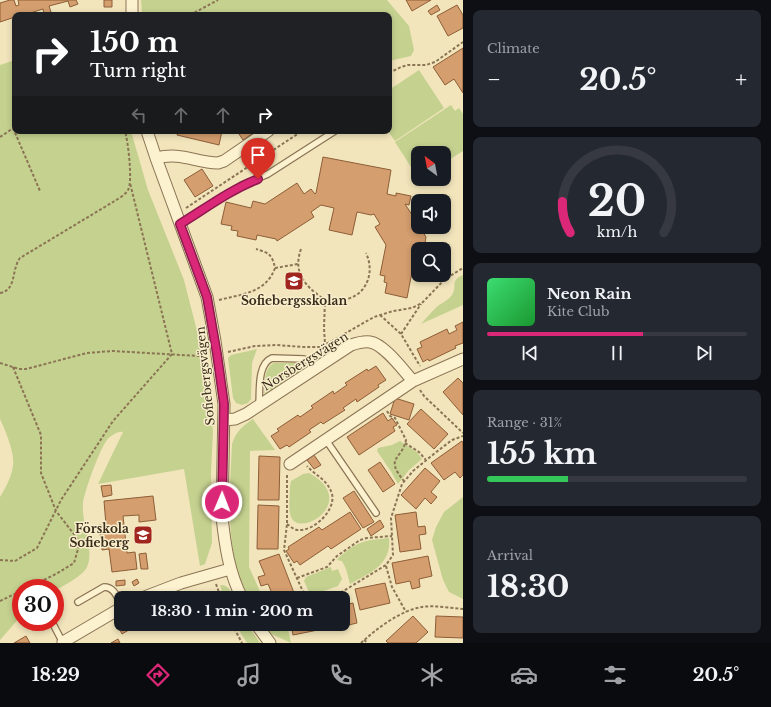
<!DOCTYPE html>
<meta charset="utf-8">
<style>
:root{--surface:#171b24;--page:#242831;--text:#f1f3f6;--muted:#9ea1a6;--line:#363941;--accent:#db2777}
body{margin:0;font-family:"Libre Baskerville",serif;background:var(--page);color:var(--text);height:100vh;display:flex;flex-direction:column;font-size:15px;white-space:nowrap}
*{box-sizing:border-box;margin:0}
p{font-size:13px;color:var(--muted)}
.icon{flex:none;width:22px;height:22px;fill:none;stroke:currentColor;stroke-width:2;stroke-linecap:round;stroke-linejoin:round}
.map{position:relative;flex:1;overflow:hidden}
.details{display:flex;flex-direction:column;gap:10px;padding:10px;background:#0d0f14;width:308px}
.details>*{flex:none}
.guide{position:absolute;left:12px;top:12px;width:380px;height:122px;border-radius:8px;box-shadow:0 2px 6px #0003;background:#202124;color:#fff;overflow:hidden}
.needle{width:26px;rotate:328deg}
.buttons{position:absolute;left:411px;top:146px;display:grid;gap:8px}
.buttons a{display:grid;place-items:center;width:40px;height:40px;border-radius:8px;background:var(--surface);box-shadow:0 2px 6px #0003;font-size:20px}
.speed{position:absolute;left:12px;top:579px;display:flex;gap:8px;font-size:20px;font-weight:700;text-align:center}
.speed>*{display:grid;place-content:center;width:52px;height:52px;border-radius:50%;background:var(--surface);box-shadow:0 2px 6px #0003;line-height:1}
.speed .limit{border:6px solid #d22;background:#fff;color:#111}
.pin{position:absolute;display:grid;place-items:center;width:34px;height:34px;color:#fff;margin:-41px -17px;border-radius:50% 50% 50% 0;rotate:-45deg;box-shadow:0 0 4px #0007}
.pin .icon{rotate:45deg}
.me{position:absolute;width:44px;margin:-22px;rotate:1deg;stroke-linejoin:round;filter:drop-shadow(0 0 3px #0008)}
.turn{display:flex;align-items:center;gap:14px;height:84px;padding:0 12px;font-size:18px}
.turn .icon{width:52px;height:52px;stroke-width:2.5}
.turn b{display:block;font-size:28px;line-height:34px}
.lanes{display:flex;align-items:center;height:38px;padding:0 12px;background:#0003;justify-content:center;gap:20px;direction:ltr}
.lanes .off{opacity:.35}
.big{font-size:30px;font-weight:700;line-height:1.1}
.details .tile{flex:1;display:flex;flex-direction:column;justify-content:center;gap:6px;min-width:0;padding:0 14px;border-radius:8px;background:var(--page)}
.details .dial{align-items:center;gap:0}
.dial svg{height:104px;overflow:visible;fill:none;stroke:var(--line);stroke-width:7;stroke-linecap:round;text-anchor:middle}
.dial text{fill:var(--text);stroke:none}
.song{display:flex;align-items:center;gap:12px}
.cover{width:48px;height:48px;border-radius:6px;background:linear-gradient(135deg,hsl(140 70% 55%),hsl(130 70% 35%))}
.played{height:4px;border-radius:2px;background:linear-gradient(90deg,var(--accent) 60%,var(--line) 60%)}
.keys{display:flex;justify-content:space-around;direction:ltr}
.heat{display:flex;justify-content:space-between;align-items:center;font-size:22px;direction:ltr}
.charge{height:6px;border-radius:3px;background:linear-gradient(90deg,#34c759 31%,var(--line) 0)}
.trip{position:absolute;left:114px;top:591px;width:236px;height:40px;border-radius:8px;background:var(--surface);box-shadow:0 2px 6px #0003;font-weight:700;line-height:40px;text-align:center}
.dock{display:flex;height:64px;justify-content:space-around;align-items:center;background:#090b0e;color:var(--muted)}
.dock .icon{width:28px;height:28px}
.dock .active{color:var(--accent)}
.dock b{font-size:18px;color:var(--text)}
main{display:flex;flex:1;min-height:0}
.map>svg:first-child{display:block}
.green{fill:#c5d18f}
.building{fill:#d49e6e;stroke:#8d5e37}
.lines{fill:none;stroke-linecap:round;stroke-linejoin:round}
.lane-casing{stroke:#8b7454;stroke-width:8}
.street-casing{stroke:#8b7454;stroke-width:13}
.path{stroke:#8b7454;stroke-width:2;stroke-dasharray:3 2;stroke-linecap:butt}
.lane{stroke:#fcf2d0;stroke-width:5.5}
.street{stroke:#fcf2d0;stroke-width:11}
.route-casing{stroke:#8e194d;stroke-width:10}
.route{stroke:#db2777;stroke-width:7}
.labels{text-anchor:middle;dominant-baseline:central;stroke-width:3;stroke-linejoin:round;paint-order:stroke}
.poi-label{font-size:12px;font-weight:bold;fill:#392b1a;stroke:#f9eecc}
.street-label{font-size:12px;fill:#392b1a;stroke:#f9eecc}
</style>
<main>
<div class="map">
<svg width="463" height="643" viewBox="0 0 463 643">
<rect width="100%" height="100%" fill="#f2e5bc"/>
<path class="green" d="M141,0H387L409,26L414,50L411,56L389,61V15H328L306,13L299,15H142Z
M15,60V131H131L148,190L184,280L197,331L208,390L213,432L211,472L212,543L205,564L200,566L184,469L98,484L123,432C118,431 110,436 107,440C100,448 84,493 83,503C81,523 95,549 87,567C83,576 64,585 55,591V588H21V616L0,640V497C6,487 12,476 13,465C15,453 5,430 0,419V65Z
M419,70L444,108L395,141L388,131L389,90Z
M451,105L455,111L459,108L463,114V151L444,163V153H418V178L395,142Z
M463,275V305L421,324C427,317 432,311 439,305C444,302 448,300 452,295C458,286 449,281 463,275Z
M257,349L252,363L251,399L248,403L242,405L236,403L233,398L228,358L231,355Z
M274,363H300L303,364L305,369L304,372L266,395L264,392C265,382 264,368 274,363Z
M253,419L275,450L250,451L249,567L263,598H249C245,590 241,581 238,572C226,531 230,487 232,444C236,431 243,426 253,419Z
M400,441L417,452L422,459L409,470L398,484L390,470L377,451L378,448L392,445Z
M309,473C360,501 300,539 291,517C288,510 290,494 290,486L291,481L303,474Z
M463,497V599L449,592L443,580L432,540L436,527L444,512Z
M389,538C392,565 369,573 350,584L346,569L342,561L337,560C340,555 345,553 349,549C365,539 371,540 389,538Z
M331,567L332,571L338,569L342,579L338,586L321,592L318,591L313,593L309,592L304,581L306,577Z
M220,585C228,584 231,591 234,598H224Z
M235,624H247L260,643H247Z
M263,624H287L291,643L269,633Z"/>
<path class="building" d="M10,0H14L16,6L19,5L18,0H76L78,4L70,7L68,1L49,6L51,12L44,14L43,9L24,15H15V17L0,22V3Z
M104,0H112V7H104Z
M406,0H431L412,11Z
M437,5L440,10L431,15L428,11Z
M457,5L463,15V28L448,36L437,16Z
M463,48V93L454,79L445,85L433,67Z
M178,131H222L219,145L177,135Z
M237,131H256L243,140Z
M323,157L391,170L387,194L396,196V193L411,196L409,205L405,204L418,224V227H420L426,237L424,249H418V273L412,272L407,298L385,293L387,283L384,282L385,276L380,275L386,245L375,227L380,224L374,214L371,215L357,212L352,235L329,230L334,208L321,205L311,212L314,217L277,241L276,239L257,235L256,240L237,236L238,231L231,230L232,226L221,224L226,202L251,208L253,201L265,204L297,183L304,194L311,189L315,194L316,193Z
M202,169L213,186L195,197L184,180Z
M463,322V343L455,346L456,348L429,361L428,359L423,362L417,349L422,347L420,342L447,329L449,334L457,330L455,326Z
M376,366L386,380L378,385L379,387L357,402L356,399L343,408L345,410L323,424L321,422L309,430L311,432L289,447L287,445L280,449L271,436L279,431L277,429L298,415L300,417L313,408L311,406L333,391L334,394L347,385L345,383L367,369L368,371Z
M458,378L463,383V415L443,392Z
M395,398L414,404L409,420L390,414Z
M421,409L448,434L434,449L407,424Z
M383,413L388,421L392,418L397,425L393,427L395,431L359,455L347,437Z
M462,441L463,443V475L460,478L455,472L444,480L431,463Z
M314,455L321,465L314,469L307,460Z
M259,456L280,457L279,500H258Z
M380,462L395,484L383,492L368,470Z
M425,468L440,481L431,492L437,497L431,504L425,498L416,509L401,495Z
M111,485L112,495L103,497L101,486Z
M354,491L374,522L363,528L343,498Z
M153,496L156,520L139,522V515L123,516L127,553L135,552L137,569L112,572L109,549L102,550L99,525H106L104,501Z
M258,505L279,506L278,549H257Z
M350,512L361,529L331,549L328,546L300,565L297,561L294,563L286,551L289,549L288,547L319,527L322,530Z
M416,512L418,527L425,526L426,534L419,535L421,549L400,552L395,515Z
M380,520L384,527L371,536L367,529Z
M146,553L148,569H141L139,554Z
M279,554L296,598H274L268,584L261,586L258,577L265,575L259,561Z
M428,556L432,576L419,579L420,587L412,589L410,581L396,584L392,563Z
M137,579L139,583L134,586L132,582Z
M125,580V585L116,586V581Z
M385,583L390,603L360,610L355,589Z
M353,603L357,623L328,630L326,624H343V605Z
M413,616L428,632L416,643H388L386,641Z
M436,616L463,617V638L435,637Z
M122,624H139L122,634L118,626Z
M291,624H322L323,629L293,635Z
M26,636L30,643H14Z
M118,639L120,643H111Z"/>
<g class="lines">
<g class="lane-casing">
<path id="lane" d="M180,224L242,185L268,174L335,131
M259,405C260,391 257,364 272,358L304,359L308,361L314,369
M326,440L376,513
M78,602L104,587C114,587 117,597 121,604
M52,622L63,643"/>
</g>
<g class="street-casing">
<path id="street" d="M132,0V15
M147,131L156,158L207,297L215,341L224,404L222,517C225,545 229,573 242,598
M156,158C181,152 194,162 218,163L224,161L268,131
M224,420L235,419L246,414L351,345C357,343 363,341 370,342C384,344 403,370 413,381
M290,464L413,381L463,359
M142,598L181,583L230,569
M256,624L270,643
M63,642L121,608"/>
</g>
<path class="path" d="M190,15L218,0
M389,73L401,67L408,65H426L435,62L463,42
M13,128L40,191
M0,137L15,127
M186,208L302,131
M301,249C295,266 299,278 312,290C316,293 321,298 325,299C330,301 336,300 340,300C365,299 376,274 366,253
M275,268L298,264
M0,293C17,290 11,270 20,258L113,202C118,199 125,195 128,190C133,182 128,141 125,131
M325,299L324,328L325,344
M219,300C242,294 266,293 275,268C272,254 269,253 256,249
M380,315L401,334L420,366
M401,334L421,304
M228,352L255,346L276,345L304,347H320L332,341L374,317L393,311L412,308L422,303L445,279L463,268
M0,363L19,369H26L87,353L113,351L199,356L206,355
M13,367L41,435V473L56,511L80,542L74,563L56,574L27,588
M420,390L424,396L463,433
M387,411L390,416L395,418L406,440C402,460 384,457 404,481
M405,443L419,452L426,460
M287,475V524L284,550L305,596L307,598
M287,524C290,526 293,529 297,530C314,532 336,510 332,494C328,480 316,476 307,466
M0,560L15,561L37,548L61,500L113,421L172,354L130,183
M386,566L392,587L406,612
M297,578L327,567L337,556L360,540L367,538L392,536
M216,584L221,598
M332,598L386,565L393,555L391,518L402,484L413,471L435,453L452,440L463,436
M0,601L21,591
M232,624L242,643
M364,640L368,643
M361,643C376,629 401,610 422,607C435,605 450,608 463,609"/>
<use href="#lane" class="lane"/>
<use href="#street" class="street"/>
</g>
<g class="lines">
<g class="route-casing">
<path id="route" d="M222,502L224,404L217,354L207,297L180,224C206,208 230,190 258,179"/>
</g>
<use href="#route" class="route"/>
</g>
<defs>
<g id="school-square" transform="scale(1)"><rect x="-9" y="-9" width="18" height="18" rx="4" fill="#a0251e" stroke="#f9eecc"/><path d="M0-5L7-2L0 1L-7-2ZM-4 1L0 2.5L4 1V4Q0 6-4 4Z" fill="#fff"/></g>
</defs>
<g fill-rule="evenodd">
<use href="#school-square" x="294" y="281"/>
<use href="#school-square" x="143" y="535"/>
</g>
<g class="labels">
<g class="poi-label">
<text x="294" y="300">Sofiebergsskolan</text>
<text x="129" y="528" text-anchor="end">Förskola<tspan x="129" dy="14">Sofieberg</tspan></text>
</g>
<g class="street-label">
<text transform="translate(305 361) rotate(-32)">Norsbergsvägen</text>
<text transform="translate(205 376) rotate(-96)">Sofiebergsvägen</text>
</g>
</g>
</svg>
<div class="buttons">
<a><svg class="needle" viewBox="-14 -14 28 28"><path d="M0-13l5 13h-10z" fill="#e53935"/><path d="M0 13l5-13h-10z" fill="#9ea1a6"/></svg></a>
<a><svg class="icon" aria-label="sound" viewBox="0 0 24 24"><path d="M4 9h4l5-4v14l-5-4H4zM17 9q2 3 0 6"/></svg></a>
<a><svg class="icon" aria-label="search" viewBox="0 0 24 24"><circle cx="10" cy="10" r="6"/><path d="M15 15l6 6"/></svg></a>
</div>
<div class="speed"><div class="limit">30</div></div>
<div class="pin" style="left:258px;top:179px;background:#d93025"><svg class="icon" aria-label="arrive" viewBox="0 0 24 24"><path d="M6 21V4h12l-3 4 3 4H6"/></svg></div>
<svg class="me" style="left:222px;top:502px" viewBox="-20 -20 40 40"><circle r="17" fill="#db2777" stroke="#fff" stroke-width="3"/><path d="M0-11L8 9 0 5-8 9z" fill="#fff"/></svg>
<div class="trip">18:30 · 1 min · 200 m</div>
<div class="guide">
<div class="turn"><svg class="icon" aria-label="right" viewBox="0 0 24 24"><path d="M7 20v-9h11M14 6l5 5-5 5"/></svg><div><b>150 m</b>Turn right</div></div>
<div class="lanes"><svg class="icon off" aria-label="left" viewBox="0 0 24 24"><path d="M17 20v-9H6M10 6l-5 5 5 5"/></svg><svg class="icon off" aria-label="ahead" viewBox="0 0 24 24"><path d="M12 20V5M6 11l6-6 6 6"/></svg><svg class="icon off" aria-label="ahead" viewBox="0 0 24 24"><path d="M12 20V5M6 11l6-6 6 6"/></svg><svg class="icon" aria-label="right" viewBox="0 0 24 24"><path d="M7 20v-9h11M14 6l5 5-5 5"/></svg></div>
</div>
</div>
<section class="details">
<div class="tile"><p>Climate</p>
<div class="heat"><a>−</a><b class="big">20.5°</b><a>+</a></div>
</div>
<div class="tile dial"><svg viewBox="0 0 100 80">
<path d="M14 69A42 42 0 1 1 86 69"/>
<path d="M14 69A42 42 0 0 1 8 45" stroke="#db2777"/>
<text x="50" y="56" font-size="32" font-weight="700">20</text>
<text x="50" y="72" font-size="11">km/h</text>
</svg></div>
<div class="tile">
<div class="song"><i class="cover"></i><div><b>Neon Rain</b><p>Kite Club</p></div></div>
<div class="played"></div>
<div class="keys"><svg class="icon" aria-label="previous" viewBox="0 0 24 24"><path d="M18 5L8 12l10 7zM5 5v14"/></svg><svg class="icon" aria-label="pause" viewBox="0 0 24 24"><path d="M8 5v14M16 5v14"/></svg><svg class="icon" aria-label="next" viewBox="0 0 24 24"><path d="M6 5l10 7-10 7zM19 5v14"/></svg></div>
</div>
<div class="tile"><p>Range · 31%</p><b class="big">155 km</b><div class="charge"></div></div>
<div class="tile"><p>Arrival</p><b class="big">18:30</b></div>
</section>
</main>
<nav class="dock">
<b>18:29</b>
<svg class="icon active" aria-label="directions" viewBox="0 0 24 24"><path d="M12 3l9 9-9 9-9-9zM9 14v-3h6M13 9l2 2-2 2"/></svg>
<svg class="icon" aria-label="music" viewBox="0 0 24 24"><path d="M9 18V5l10-2v13"/><circle cx="6" cy="18" r="3"/><circle cx="16" cy="16" r="3"/></svg>
<svg class="icon" aria-label="phone" viewBox="0 0 24 24"><path d="M5 4h4l2 5-3 2q2 4 5 5l2-3 5 2v4C11 20 4 13 5 4z"/></svg>
<svg class="icon" aria-label="climate" viewBox="0 0 24 24"><path d="M12 3v18M4 7l16 10M4 17L20 7"/></svg>
<svg class="icon" aria-label="car" viewBox="0 0 24 24"><path d="M5 17H2v-5l4-1 3-4h7l3 4 3 1v5h-3M9 17h6M6 11h13"/><circle cx="7" cy="17" r="2"/><circle cx="17" cy="17" r="2"/></svg>
<svg class="icon" aria-label="filters" viewBox="0 0 24 24"><path d="M4 7h16M4 17h16"/><circle cx="9" cy="7" r="2"/><circle cx="15" cy="17" r="2"/></svg>
<b>20.5°</b>
</nav>
